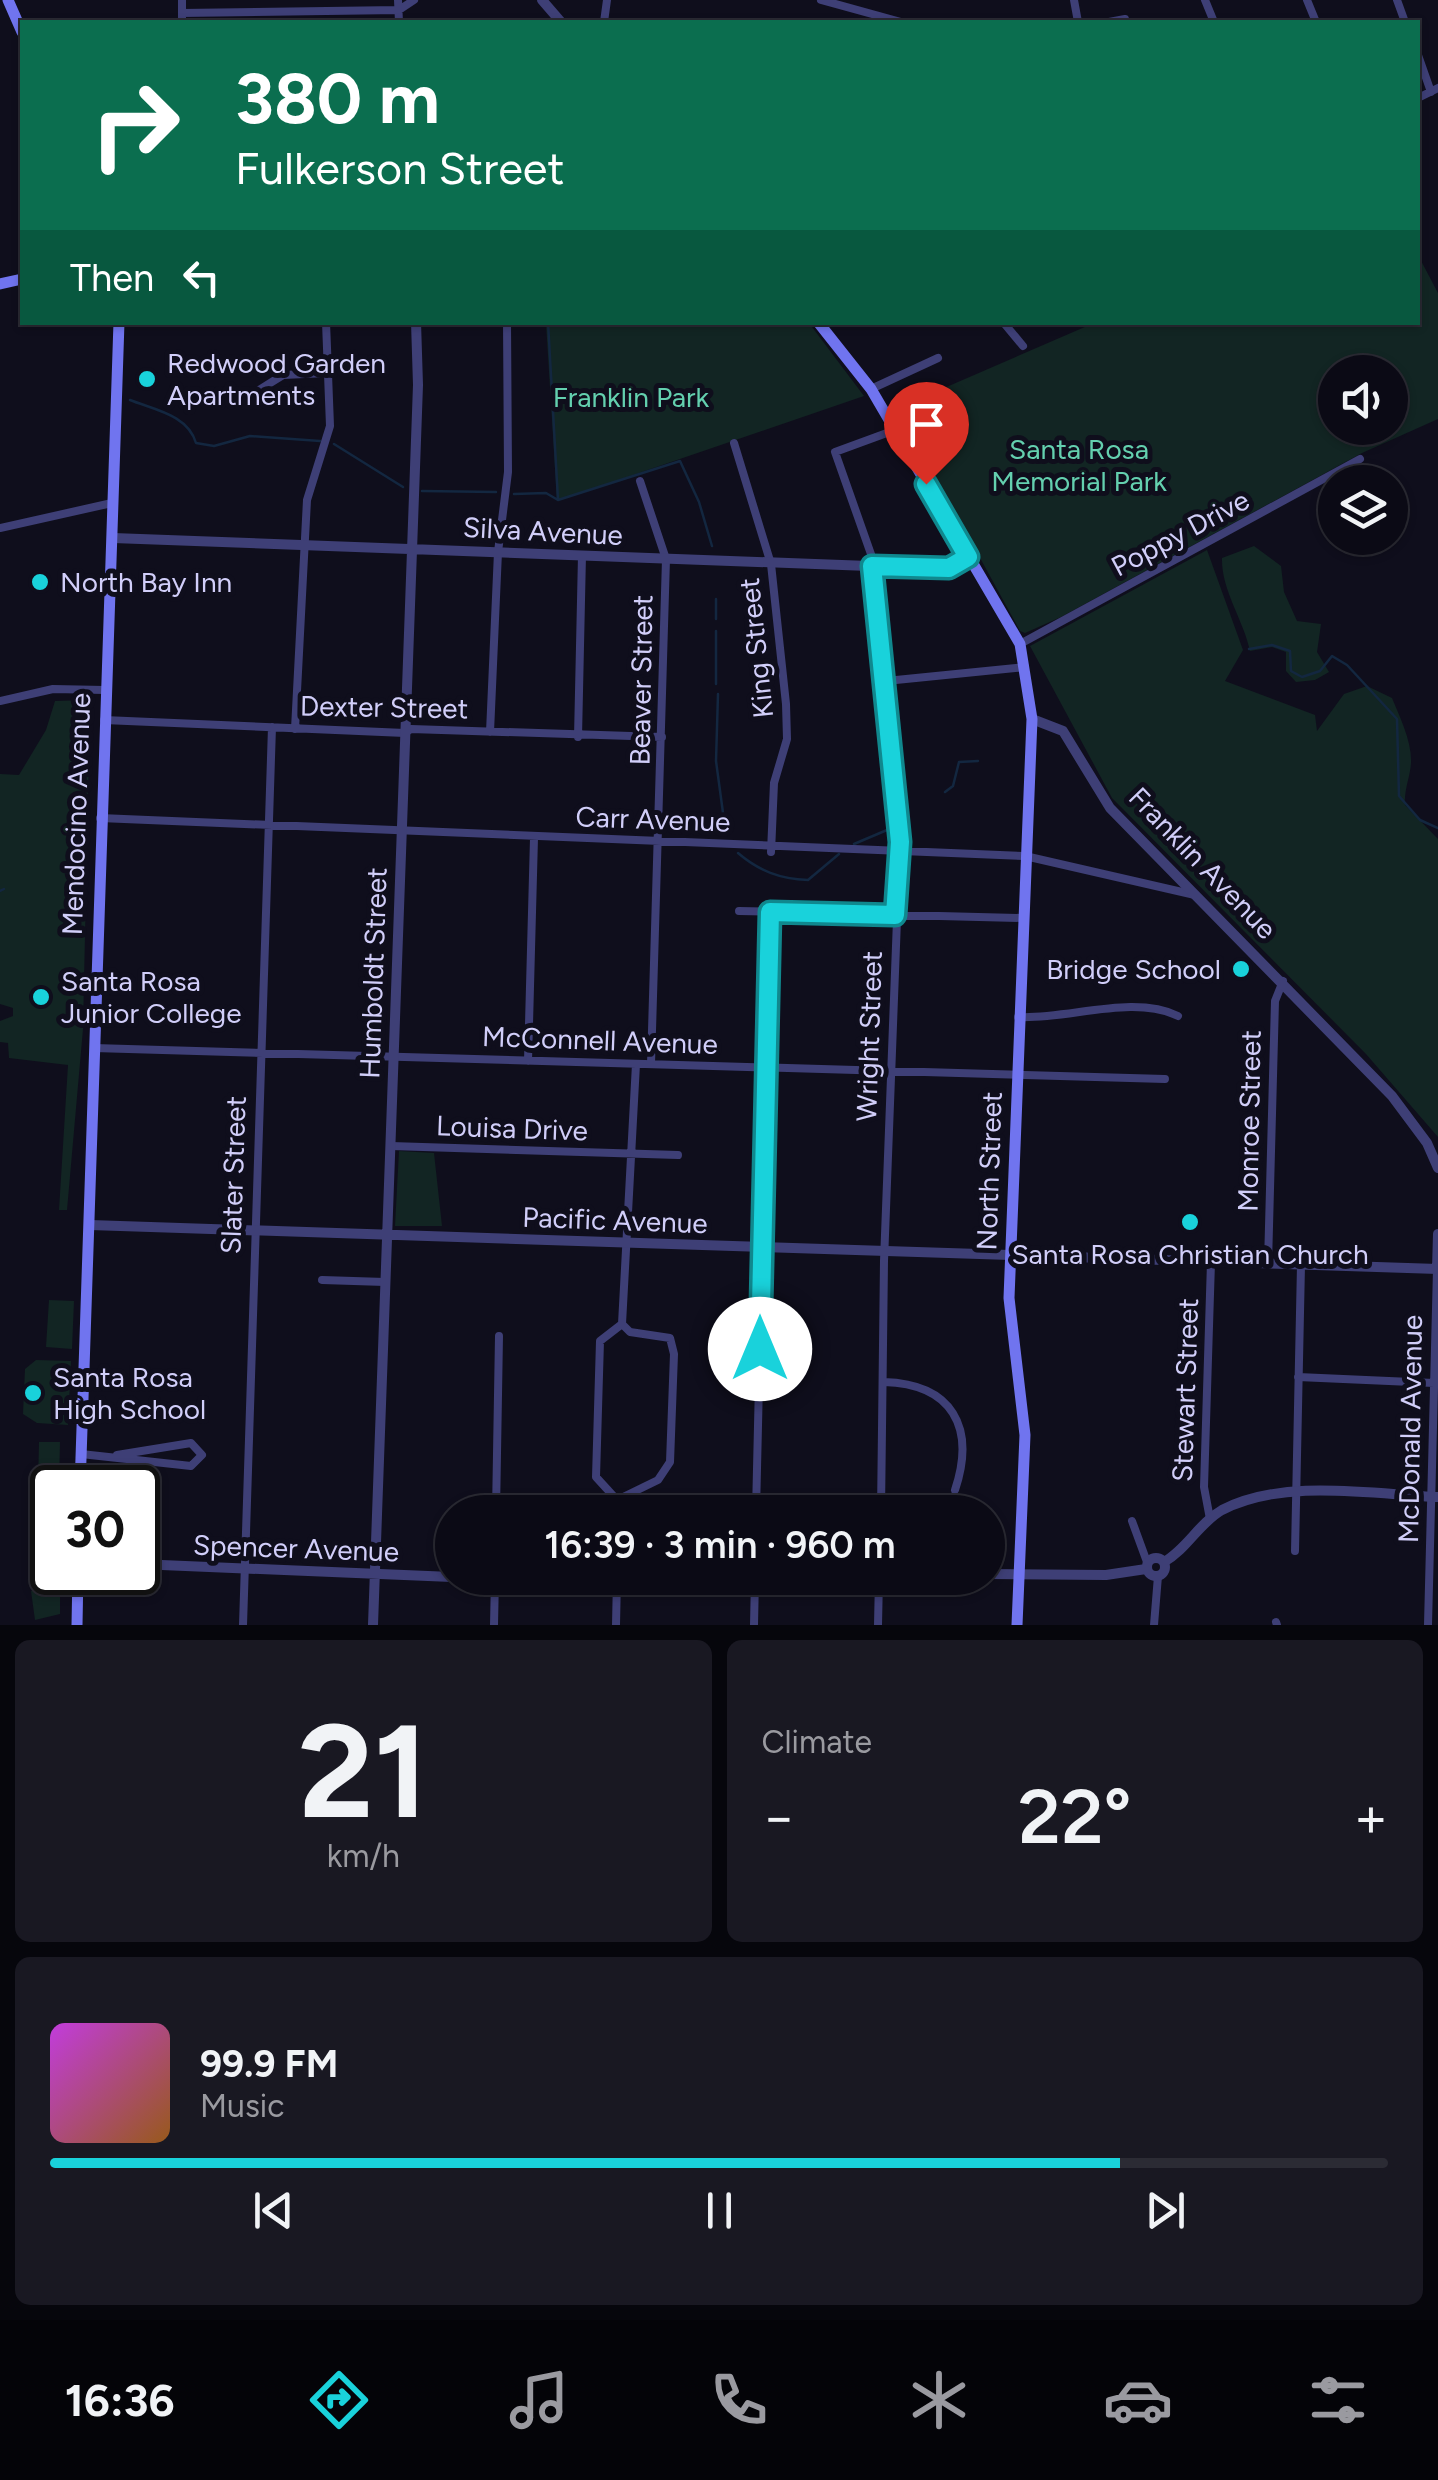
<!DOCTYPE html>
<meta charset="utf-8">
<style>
:root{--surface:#0b0a15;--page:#191822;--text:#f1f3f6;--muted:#9a9aa0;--line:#2b2b34;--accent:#19d2db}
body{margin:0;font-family:Figtree,sans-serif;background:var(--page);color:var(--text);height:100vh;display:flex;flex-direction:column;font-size:38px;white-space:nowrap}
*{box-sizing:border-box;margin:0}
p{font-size:32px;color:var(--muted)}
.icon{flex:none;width:55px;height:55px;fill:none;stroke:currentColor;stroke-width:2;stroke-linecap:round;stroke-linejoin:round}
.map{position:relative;height:1625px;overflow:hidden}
.details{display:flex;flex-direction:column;gap:15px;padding:15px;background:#06060c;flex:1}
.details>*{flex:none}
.guide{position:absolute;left:20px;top:20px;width:1400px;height:305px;border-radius:0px;box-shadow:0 2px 8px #0004,0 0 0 2px var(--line);background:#0b6e4f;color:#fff;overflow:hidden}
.tools{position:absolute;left:1318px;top:355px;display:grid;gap:20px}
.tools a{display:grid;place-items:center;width:90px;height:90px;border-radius:50%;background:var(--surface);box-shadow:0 2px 8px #0004,0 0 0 2px var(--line);font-size:50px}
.speed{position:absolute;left:30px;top:1465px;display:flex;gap:20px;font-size:50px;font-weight:700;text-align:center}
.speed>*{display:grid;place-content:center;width:130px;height:130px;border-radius:50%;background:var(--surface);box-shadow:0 2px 8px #0004,0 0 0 2px var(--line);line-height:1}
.speed .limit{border:5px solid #111;border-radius:15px;background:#fff;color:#111}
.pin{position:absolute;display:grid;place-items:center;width:85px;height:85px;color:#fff;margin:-102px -42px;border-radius:50% 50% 50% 0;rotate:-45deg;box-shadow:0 0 10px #0007}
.pin .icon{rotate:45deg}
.me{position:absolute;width:110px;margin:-55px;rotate:0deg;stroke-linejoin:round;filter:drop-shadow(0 0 8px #0008)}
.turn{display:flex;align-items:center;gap:35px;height:210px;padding:0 50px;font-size:45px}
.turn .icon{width:130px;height:130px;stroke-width:2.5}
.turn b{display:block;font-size:70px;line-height:85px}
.then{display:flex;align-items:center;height:95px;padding:0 50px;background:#0003;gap:20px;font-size:38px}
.big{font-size:75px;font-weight:600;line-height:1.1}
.details .widget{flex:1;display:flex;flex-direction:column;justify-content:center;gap:15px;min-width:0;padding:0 35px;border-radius:15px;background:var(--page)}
.details .dial{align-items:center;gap:0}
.dial b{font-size:130px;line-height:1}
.song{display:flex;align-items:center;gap:30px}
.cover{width:120px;height:120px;border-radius:15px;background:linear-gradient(135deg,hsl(290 70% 55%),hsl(30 70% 35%))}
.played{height:10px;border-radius:5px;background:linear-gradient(90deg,var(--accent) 80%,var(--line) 80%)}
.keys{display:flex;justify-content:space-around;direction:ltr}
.heat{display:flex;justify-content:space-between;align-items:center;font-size:55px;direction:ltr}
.details .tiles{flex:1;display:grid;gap:15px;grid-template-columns:1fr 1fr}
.widget:last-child{grid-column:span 2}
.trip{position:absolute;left:435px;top:1495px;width:570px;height:100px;border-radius:50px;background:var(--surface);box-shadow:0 2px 8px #0004,0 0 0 2px var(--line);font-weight:600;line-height:100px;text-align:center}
.dock{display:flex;height:160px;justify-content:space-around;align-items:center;background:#040408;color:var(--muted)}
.dock .icon{width:70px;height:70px}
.dock .selected{color:var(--accent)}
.dock b{font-size:45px;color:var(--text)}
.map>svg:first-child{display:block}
.green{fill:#122523;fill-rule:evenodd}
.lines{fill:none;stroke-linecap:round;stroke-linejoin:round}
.stream{stroke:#132740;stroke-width:2.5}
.minor{stroke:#3e3f76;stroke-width:8}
.tertiary{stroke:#3e3f76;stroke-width:10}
.secondary{stroke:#7074ef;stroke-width:11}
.route-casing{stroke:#10888e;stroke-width:25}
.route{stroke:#19d2db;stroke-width:18}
.poi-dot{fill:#19d2db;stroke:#0f0e1c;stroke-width:4}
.labels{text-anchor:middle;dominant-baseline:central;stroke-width:10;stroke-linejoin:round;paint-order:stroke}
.poi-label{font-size:28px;fill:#d1cef9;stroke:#0f0e1c;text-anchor:start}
.park-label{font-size:28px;fill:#64d0af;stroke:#0f0e1c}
.street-label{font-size:28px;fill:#d1cef9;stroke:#0f0e1c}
</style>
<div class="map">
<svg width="1438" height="1625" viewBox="0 0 1438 1625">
<rect width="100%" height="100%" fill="#0f0e1c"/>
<path class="green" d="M1418,255L1438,293V419L1362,453L1061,617L1025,633L1020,631L898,408L1094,323L1418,322ZM1335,372H1390V428H1335Z
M546,323H809L864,396L557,501Z
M1254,546L1281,566L1284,592L1297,621L1321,624L1317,652L1329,672L1315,680L1296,682L1286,671V652L1272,647L1250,651C1244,621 1221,590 1222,558Z
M1207,550L1243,650L1225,681L1315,715L1317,731L1344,694L1367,686L1392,698C1400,718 1412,741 1411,763C1410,778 1404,789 1405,805L1438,839V1137L1366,1054L1112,798L1030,646Z
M90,700L83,1029L67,1210H59L68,1065L9,1058L8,1043L0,1042V1021L13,1016V1008L0,1004V774L19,775L46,730L55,701Z
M399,1151L434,1153L442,1226H395Z
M49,1300L74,1301L72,1349L46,1347Z
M36,1360L71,1361L68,1425L37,1423L23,1414L25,1369Z
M39,1442H60L59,1485H38Z
M60,1586V1614L35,1620L31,1591Z"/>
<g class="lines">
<path class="stream" d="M548,322L558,500
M130,400C155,410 188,415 196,443L214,446L250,436L320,441
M334,444L403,487
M422,491L496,492
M514,494L546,493L558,500L680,461L699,502L712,546
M716,599V619
M716,631V684
M1249,649L1272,645L1290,651L1291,671L1302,677L1320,671L1332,656L1347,665L1397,719L1399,796L1420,820L1438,828
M718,694L716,761L726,835
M945,792L953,786L959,762L978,761
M854,844L887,830
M738,853C759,871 780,879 808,880L839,854
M0,891L4,889"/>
<path class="minor" d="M398,0L399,22
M821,0L901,22
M1074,0L1078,22
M1205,0L1214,22
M1307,0L1316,22
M1397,0L1405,22
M182,13L399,10L414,0
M182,22V0
M604,22L607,0
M1109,22L1125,19
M1418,55L1431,92
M1418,98L1438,88
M1003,322L1023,346
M871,389L938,358
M235,405L283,375L327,373
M734,443L771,564L786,704L787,739L774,783L771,852
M640,481L666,559L651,1064
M0,528L112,503
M1020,644L1360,459
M886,681L1025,667
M0,701L53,689L105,690
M104,720L405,733L411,729L662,737
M295,729L307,500L330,426L326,322
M490,732L498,552L508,472L507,322
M578,737L582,555
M100,818L1025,856L1195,895
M739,911L1022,918
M1018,1017C1067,1020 1133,994 1178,1016
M94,1048L1165,1079
M528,1061L534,838
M391,1146L678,1155
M1268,1264L1275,1001L1283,981
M322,1280L385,1282
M1298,1377L1434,1383
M884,1382C952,1384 976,1427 955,1490
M81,1454L191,1466L202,1455L191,1443L117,1455
M617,1500L658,1480L670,1462L674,1354L670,1338L630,1332L622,1324
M496,1512L499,1336
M617,1512V1500L596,1477L600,1341L622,1324L636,1064
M756,1512L770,908
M881,1512L884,1261L900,841L872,557L835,452L895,430
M1210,1519L1204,1487L1211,1262
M1132,1521L1147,1562
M1295,1551L1301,1265
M1276,1622L1277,1625
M243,1625L272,727
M494,1625L495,1578
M616,1625L617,1578
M754,1625L755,1578
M878,1625L879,1578
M1154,1625L1158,1576
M1428,1625L1437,1269"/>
<path class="tertiary" d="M542,0L561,22
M113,538L949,569L968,557
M1032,719L1063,731L1110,808L1392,1096L1427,1143L1438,1168
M90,1225L1438,1269
M1437,1269L1438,1234
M1147 1567a9 9 0 1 1 18 0a9 9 0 1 1-18 0Z
M1164,1562C1187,1549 1199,1523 1222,1510C1284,1478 1371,1494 1438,1497
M138,1564L452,1577
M988,1574L1106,1575L1146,1569
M469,1578L755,1586L896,1578
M373,1625L418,385L416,322"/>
<path class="secondary" d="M8,0L22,32
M0,284L22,279
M818,322L871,389L1020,644L1032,719L1009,1298L1025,1435L1017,1625
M80,1488L119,322
M77,1625L78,1572"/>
</g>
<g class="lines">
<g class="route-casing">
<path id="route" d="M760,1349L770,912L895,915L900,842L872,566L949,568L968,557L926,484"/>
</g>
<use href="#route" class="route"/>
</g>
<g class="poi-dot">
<circle cx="147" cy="379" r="10"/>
<circle cx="40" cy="582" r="10"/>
<circle cx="1241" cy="969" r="10"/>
<circle cx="41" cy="997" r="10"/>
<circle cx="1190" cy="1222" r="10"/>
<circle cx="33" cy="1393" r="10"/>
</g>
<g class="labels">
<g class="poi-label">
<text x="167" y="363">Redwood Garden<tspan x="167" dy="32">Apartments</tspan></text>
<text x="60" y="582">North Bay Inn</text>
<text x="1221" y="969" text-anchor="end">Bridge School</text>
<text x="61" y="981">Santa Rosa<tspan x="61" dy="32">Junior College</tspan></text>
<text x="1190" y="1254" text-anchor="middle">Santa Rosa Christian Church</text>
<text x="53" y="1377">Santa Rosa<tspan x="53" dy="32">High School</tspan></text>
</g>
<g class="park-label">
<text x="631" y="397">Franklin Park</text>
<text x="1079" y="449">Santa Rosa<tspan x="1079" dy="32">Memorial Park</tspan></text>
</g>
<g class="street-label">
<text transform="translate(543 531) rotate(3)">Silva Avenue</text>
<text transform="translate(1180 533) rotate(-28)">Poppy Drive</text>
<text transform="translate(756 648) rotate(-96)">King Street</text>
<text transform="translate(641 680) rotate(-89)">Beaver Street</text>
<text transform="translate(384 707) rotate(1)">Dexter Street</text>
<text transform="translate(76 814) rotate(-88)">Mendocino Avenue</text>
<text transform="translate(653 819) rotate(2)">Carr Avenue</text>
<text transform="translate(1203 863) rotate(46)">Franklin Avenue</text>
<text transform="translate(373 973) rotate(-88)">Humboldt Street</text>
<text transform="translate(869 1036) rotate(-88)">Wright Street</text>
<text transform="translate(600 1040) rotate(2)">McConnell Avenue</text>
<text transform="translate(1249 1121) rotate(-89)">Monroe Street</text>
<text transform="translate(512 1128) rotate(2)">Louisa Drive</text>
<text transform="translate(989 1171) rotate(-88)">North Street</text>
<text transform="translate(233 1175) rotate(-88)">Slater Street</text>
<text transform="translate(615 1220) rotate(2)">Pacific Avenue</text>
<text transform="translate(1185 1390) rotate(-88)">Stewart Street</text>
<text transform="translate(1410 1429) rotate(-89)">McDonald Avenue</text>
<text transform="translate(296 1548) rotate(2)">Spencer Avenue</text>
</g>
</g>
</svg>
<div class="tools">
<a><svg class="icon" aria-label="sound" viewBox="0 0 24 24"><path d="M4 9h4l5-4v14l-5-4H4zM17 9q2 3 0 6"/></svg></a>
<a><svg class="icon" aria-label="layers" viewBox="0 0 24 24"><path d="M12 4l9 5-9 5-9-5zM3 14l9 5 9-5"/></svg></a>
</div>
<div class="speed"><div class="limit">30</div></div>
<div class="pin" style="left:926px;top:484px;background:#d93025"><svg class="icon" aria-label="arrive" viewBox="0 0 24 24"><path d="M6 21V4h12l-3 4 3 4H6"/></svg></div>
<svg class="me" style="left:760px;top:1349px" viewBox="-20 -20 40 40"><circle r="19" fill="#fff"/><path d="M0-13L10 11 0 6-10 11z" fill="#19d2db"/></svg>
<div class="trip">16:39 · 3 min · 960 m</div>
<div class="guide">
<div class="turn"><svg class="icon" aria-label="right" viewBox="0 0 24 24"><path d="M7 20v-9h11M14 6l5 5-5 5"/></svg><div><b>380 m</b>Fulkerson Street</div></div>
<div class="then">Then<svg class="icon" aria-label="left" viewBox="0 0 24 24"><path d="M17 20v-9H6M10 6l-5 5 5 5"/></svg></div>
</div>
</div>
<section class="details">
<div class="tiles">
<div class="widget dial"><b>21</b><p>km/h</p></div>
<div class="widget"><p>Climate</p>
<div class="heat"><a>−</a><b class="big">22°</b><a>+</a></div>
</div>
<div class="widget">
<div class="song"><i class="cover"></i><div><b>99.9 FM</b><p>Music</p></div></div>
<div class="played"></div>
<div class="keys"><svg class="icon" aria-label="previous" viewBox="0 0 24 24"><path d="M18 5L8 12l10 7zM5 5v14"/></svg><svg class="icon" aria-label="pause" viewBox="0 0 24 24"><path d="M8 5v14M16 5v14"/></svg><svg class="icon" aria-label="next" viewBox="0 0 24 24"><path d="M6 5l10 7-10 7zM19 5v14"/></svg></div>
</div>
</div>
</section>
<nav class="dock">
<b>16:36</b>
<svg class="icon selected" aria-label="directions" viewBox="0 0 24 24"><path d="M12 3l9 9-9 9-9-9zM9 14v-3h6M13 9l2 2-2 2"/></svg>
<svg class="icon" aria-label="music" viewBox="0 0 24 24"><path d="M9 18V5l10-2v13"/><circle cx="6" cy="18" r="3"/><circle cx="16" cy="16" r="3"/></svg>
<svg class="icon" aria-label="phone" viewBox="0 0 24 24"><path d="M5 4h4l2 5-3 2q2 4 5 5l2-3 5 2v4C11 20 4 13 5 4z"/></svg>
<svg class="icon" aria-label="climate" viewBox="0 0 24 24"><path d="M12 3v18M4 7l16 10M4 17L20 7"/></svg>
<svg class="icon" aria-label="car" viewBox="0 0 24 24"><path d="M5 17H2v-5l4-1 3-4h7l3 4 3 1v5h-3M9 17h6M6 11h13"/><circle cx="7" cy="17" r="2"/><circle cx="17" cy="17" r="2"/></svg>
<svg class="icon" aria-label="filters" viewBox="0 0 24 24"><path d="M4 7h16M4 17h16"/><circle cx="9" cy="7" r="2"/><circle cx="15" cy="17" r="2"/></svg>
</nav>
